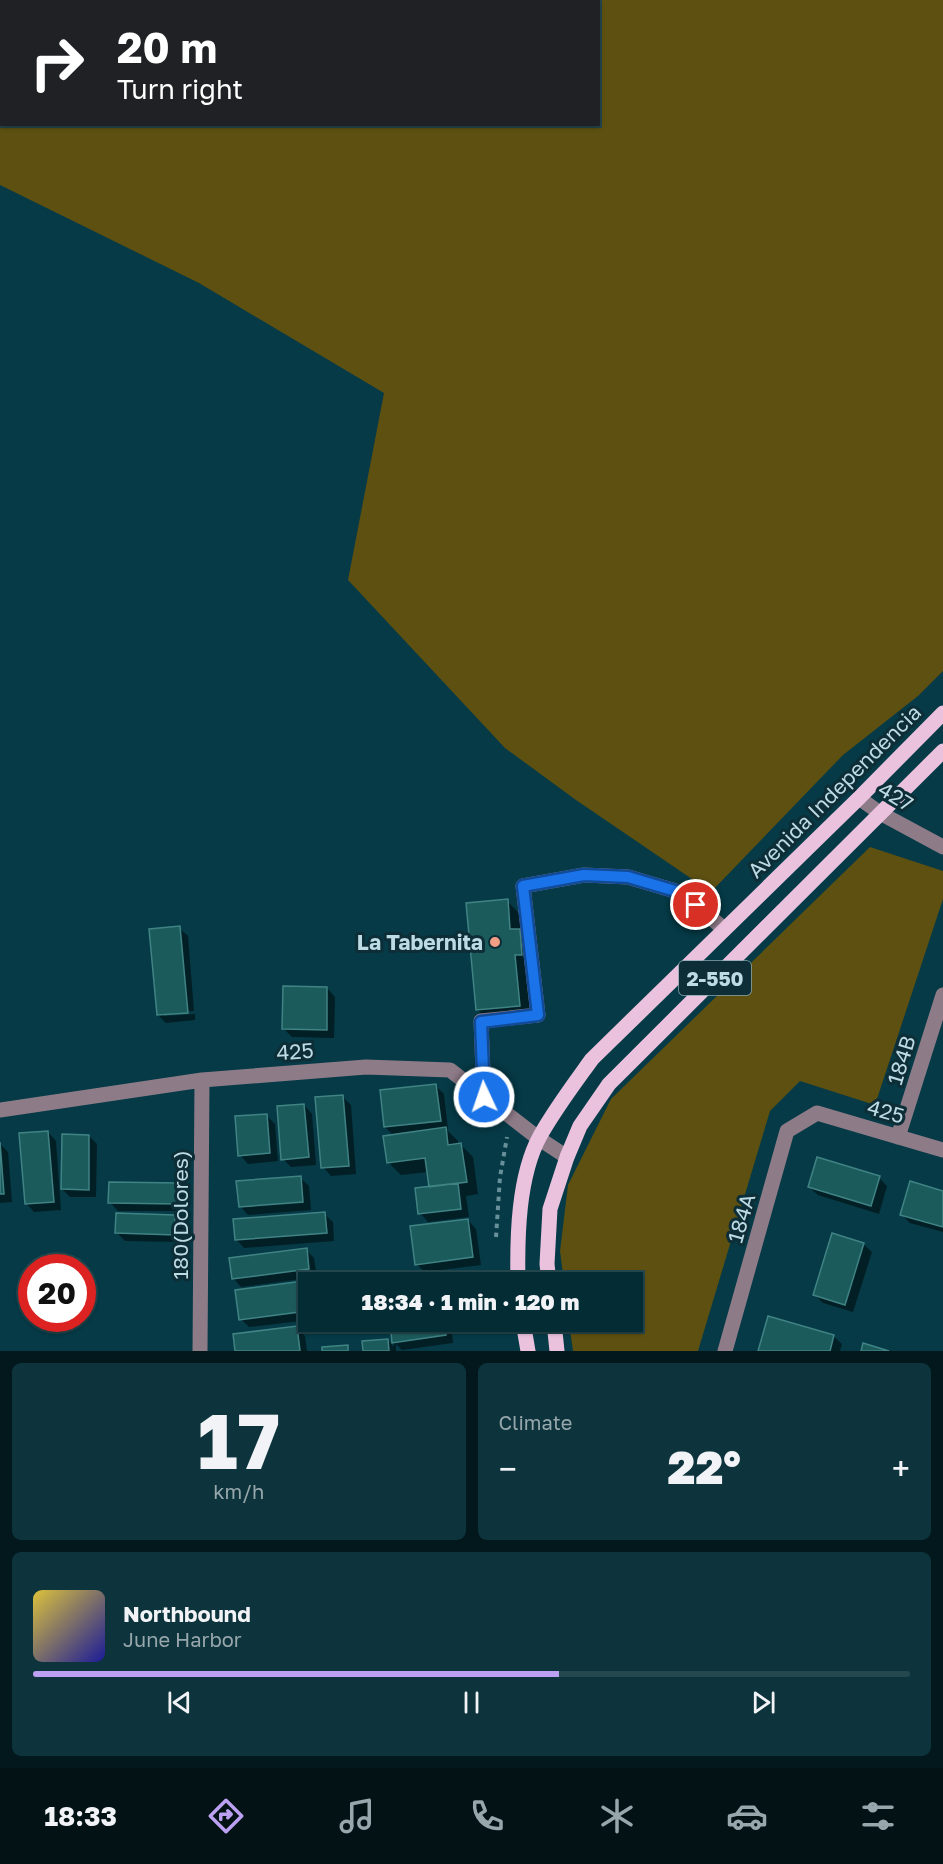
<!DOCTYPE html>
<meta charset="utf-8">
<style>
:root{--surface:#042c34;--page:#0d343c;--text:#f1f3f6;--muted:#97a7ac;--line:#25484f;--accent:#bca0f2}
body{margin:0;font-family:"Golos Text",sans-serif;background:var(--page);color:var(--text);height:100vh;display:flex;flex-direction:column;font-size:22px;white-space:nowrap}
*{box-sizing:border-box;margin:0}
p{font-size:20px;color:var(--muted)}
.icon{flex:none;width:33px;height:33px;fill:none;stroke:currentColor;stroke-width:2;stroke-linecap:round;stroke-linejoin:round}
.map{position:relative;height:1351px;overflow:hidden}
.details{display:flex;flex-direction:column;gap:12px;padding:12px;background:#02181d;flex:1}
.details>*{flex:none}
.hud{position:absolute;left:0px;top:0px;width:600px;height:126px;box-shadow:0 2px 4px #0004,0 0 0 2px var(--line);background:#202124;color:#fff;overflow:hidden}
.speed{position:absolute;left:18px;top:1254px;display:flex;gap:12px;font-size:30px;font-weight:700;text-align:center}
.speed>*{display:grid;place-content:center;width:78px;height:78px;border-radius:50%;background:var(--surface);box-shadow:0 2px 4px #0004,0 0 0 2px var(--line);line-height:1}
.speed .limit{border:9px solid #d22;background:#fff;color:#111}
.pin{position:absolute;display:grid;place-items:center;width:51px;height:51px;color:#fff;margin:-26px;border:3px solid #fff;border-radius:50%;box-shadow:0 2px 6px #0007}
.me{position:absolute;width:66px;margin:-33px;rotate:357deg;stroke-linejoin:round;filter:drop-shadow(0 0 4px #0008)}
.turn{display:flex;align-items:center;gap:21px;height:126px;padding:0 18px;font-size:27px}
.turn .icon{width:78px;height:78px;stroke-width:2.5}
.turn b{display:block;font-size:42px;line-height:51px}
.big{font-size:45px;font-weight:800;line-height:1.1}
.details .card{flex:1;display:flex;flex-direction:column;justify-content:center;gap:9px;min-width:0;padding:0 21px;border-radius:9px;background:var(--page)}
.details .dial{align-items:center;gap:0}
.dial b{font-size:78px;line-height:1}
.song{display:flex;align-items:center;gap:18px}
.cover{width:72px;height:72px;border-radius:9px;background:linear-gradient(135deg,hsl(50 70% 55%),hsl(240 70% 35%))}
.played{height:6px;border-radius:3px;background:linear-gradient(90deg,var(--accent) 60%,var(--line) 60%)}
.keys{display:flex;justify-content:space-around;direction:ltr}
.heat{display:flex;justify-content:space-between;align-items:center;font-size:33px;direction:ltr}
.details .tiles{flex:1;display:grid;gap:12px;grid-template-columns:1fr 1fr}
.card:last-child{grid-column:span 2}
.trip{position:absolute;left:298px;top:1272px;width:345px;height:60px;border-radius:0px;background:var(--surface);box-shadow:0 2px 4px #0004,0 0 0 2px var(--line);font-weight:800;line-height:60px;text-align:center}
.dock{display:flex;height:96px;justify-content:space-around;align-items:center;background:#021215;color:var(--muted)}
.dock .icon{width:42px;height:42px}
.dock .current{color:var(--accent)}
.dock b{font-size:27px;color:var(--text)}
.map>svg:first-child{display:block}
.green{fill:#5d5011;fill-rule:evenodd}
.shadow{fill:#0007}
.building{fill:#1c5b5c;stroke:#408384;stroke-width:1.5}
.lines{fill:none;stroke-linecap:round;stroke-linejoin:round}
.path{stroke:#67909a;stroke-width:4;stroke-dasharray:4.5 4.5;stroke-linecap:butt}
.minor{stroke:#8e7b88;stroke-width:15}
.major{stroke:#eac2de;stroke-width:15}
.route-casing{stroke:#114b97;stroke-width:15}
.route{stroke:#1a73e8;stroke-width:10}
.poi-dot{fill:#f39f86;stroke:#0d2e37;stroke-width:2}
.labels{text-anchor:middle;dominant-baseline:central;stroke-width:6;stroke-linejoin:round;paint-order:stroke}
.shield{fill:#0d2e37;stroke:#88a7b0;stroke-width:1.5}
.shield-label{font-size:20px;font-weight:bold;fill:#bddbe4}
.street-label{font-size:21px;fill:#bddbe4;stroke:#0d2e37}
.poi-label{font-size:21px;font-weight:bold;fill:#bddbe4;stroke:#0d2e37;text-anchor:end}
</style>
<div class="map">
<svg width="943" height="1351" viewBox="0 0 943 1351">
<rect width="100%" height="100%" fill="#053a46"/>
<path class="green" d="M0,0H943V671L918,696L843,755L711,892L576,800L505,748L348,580L384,393L199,283L0,185ZM2,2H598V124H2Z
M870,847L943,871V899L875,1105L800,1081L770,1111L698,1351H573L569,1322H633V1282H564L560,1251L568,1185L611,1099Z"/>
<path class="shadow" d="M507,901L519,913L532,1018L489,1022L477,1009Z
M179,928L188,936L194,1011L164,1013V1016L195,1014V1020L166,1023L158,1015Z
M327,988L335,997L334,1038L292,1037L283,1028Z
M436,1086L444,1094L448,1129H446L458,1141V1145H461L473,1157L478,1194L466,1196L469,1217L428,1222L420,1213L431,1188L428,1172L401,1175L389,1163L394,1136L385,1127Z
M342,1096L351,1105L356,1174L331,1176L323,1167Z
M304,1105L312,1114L316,1165L291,1167L283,1159Z
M266,1115L275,1124L278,1161L248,1164L240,1155Z
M48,1132L56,1141L61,1210L34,1212L26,1203Z
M89,1136L97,1144L96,1197H70L62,1189Z
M0,1144L8,1152L12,1202L0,1203Z
M300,1178L309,1186L311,1210L248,1215L240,1206Z
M879,1178L887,1186L879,1214L818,1195L809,1187Z
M179,1184L187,1192L186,1211H118L110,1202Z
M943,1192V1232L910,1223L902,1215Z
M324,1214L333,1222L334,1241L244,1248L236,1239Z
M175,1216L183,1225L182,1242L125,1241L117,1233Z
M468,1220L476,1229L481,1265L425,1272L416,1264Z
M863,1244L872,1252L853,1312L823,1303L815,1295Z
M306,1250L314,1258L317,1277L241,1287L233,1278Z
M303,1283L309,1289V1320L249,1327L241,1319Z
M392,1322H451L453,1343L402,1350L396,1344V1351H365L364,1342L388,1340L394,1347Z
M297,1328L305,1336L307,1351H237L235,1335Z
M833,1336L842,1344L840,1351H760Z"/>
<path class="building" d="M508,899L510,929H520L522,955H515L520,1006L476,1010L466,903Z
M180,926L188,1013L157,1015L149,929Z
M283,986L327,987V1030L282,1029Z
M436,1084L441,1121L384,1127L380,1090Z
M343,1095L349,1166L321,1168L315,1097Z
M304,1104L309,1157L281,1160L277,1106Z
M267,1114L270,1153L238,1156L235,1116Z
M446,1127L448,1145L461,1143L467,1182L429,1187L425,1158L387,1163L383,1136Z
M48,1131L54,1202L25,1204L19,1133Z
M62,1134L89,1135V1190L61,1189Z
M0,1142L4,1194H0Z
M817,1157L880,1176L871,1206L808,1187Z
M301,1176L303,1202L239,1207L236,1181Z
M910,1181L943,1191V1227L900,1215Z
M109,1182L179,1183V1204L108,1203Z
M458,1183L461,1209L418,1214L415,1188Z
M325,1212L327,1233L235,1240L233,1219Z
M116,1213L175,1215V1235L115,1233Z
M468,1219L473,1257L415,1265L410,1226Z
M832,1233L864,1243L845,1305L813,1295Z
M307,1248L309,1269L232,1279L229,1258Z
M303,1281L307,1311L239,1320L235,1290Z
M768,1316L834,1335L830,1351H758Z
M390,1322H444L446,1335L392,1343Z
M297,1326L300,1351H235L233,1334Z
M388,1339L389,1351H363L362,1341Z
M863,1343L889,1351H861Z
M348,1345V1351H322V1347Z"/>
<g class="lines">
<path class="path" d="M496,1237L500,1177L507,1137"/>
<path class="minor" d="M859,798L880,813L943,847
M484,1097L481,1021L538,1015L523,886L584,875L628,877L682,893L724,929
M0,1110L202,1080L366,1067L450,1070L538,1138L567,1157
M898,1137L943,995
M200,1351L202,1080
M725,1351L787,1131L817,1113L943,1150"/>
<path class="major" d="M518,1282C517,1238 518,1176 540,1136C555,1109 574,1084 592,1059L859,798L943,713
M549,1282L547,1264L550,1209L567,1157L580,1126L609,1084L943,751
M523,1322L528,1351
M554,1322L557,1351"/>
</g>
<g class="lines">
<g class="route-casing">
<path id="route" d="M484,1097L481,1022L538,1015L523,886L584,875L628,877L682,893L696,905"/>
</g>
<use href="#route" class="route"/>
</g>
<circle class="poi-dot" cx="495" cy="942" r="6"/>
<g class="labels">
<rect class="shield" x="679" y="961" width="72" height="34" rx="4.5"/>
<g class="shield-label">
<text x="715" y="978">2-550</text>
</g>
<g class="street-label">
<text transform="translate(834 791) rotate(-45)">Avenida Independencia</text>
<text transform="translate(896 796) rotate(31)">427</text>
<text transform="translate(295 1051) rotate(-4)">425</text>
<text transform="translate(901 1060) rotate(-73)">184B</text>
<text transform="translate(886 1111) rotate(16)">425</text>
<text transform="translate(180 1215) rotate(-90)">180(Dolores)</text>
<text transform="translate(741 1218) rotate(-74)">184A</text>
</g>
<g class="poi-label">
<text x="483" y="942">La Tabernita</text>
</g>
</g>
</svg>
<div class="speed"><div class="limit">20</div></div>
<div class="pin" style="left:696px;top:905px;background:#d93025"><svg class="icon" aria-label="arrive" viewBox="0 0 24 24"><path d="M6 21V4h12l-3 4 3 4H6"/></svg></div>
<svg class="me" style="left:484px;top:1097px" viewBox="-20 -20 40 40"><circle r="17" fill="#1a73e8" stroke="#fff" stroke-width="3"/><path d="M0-11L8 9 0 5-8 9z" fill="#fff"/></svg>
<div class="trip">18:34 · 1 min · 120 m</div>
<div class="hud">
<div class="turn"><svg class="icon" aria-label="right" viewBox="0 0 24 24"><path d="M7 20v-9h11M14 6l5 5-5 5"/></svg><div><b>20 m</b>Turn right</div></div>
</div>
</div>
<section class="details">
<div class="tiles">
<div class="card dial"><b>17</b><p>km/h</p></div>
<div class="card"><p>Climate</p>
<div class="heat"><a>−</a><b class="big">22°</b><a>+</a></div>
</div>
<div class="card">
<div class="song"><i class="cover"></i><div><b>Northbound</b><p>June Harbor</p></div></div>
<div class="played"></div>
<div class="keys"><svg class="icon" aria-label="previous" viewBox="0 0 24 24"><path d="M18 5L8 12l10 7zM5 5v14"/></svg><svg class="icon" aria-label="pause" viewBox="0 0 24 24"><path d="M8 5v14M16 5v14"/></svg><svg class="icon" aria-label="next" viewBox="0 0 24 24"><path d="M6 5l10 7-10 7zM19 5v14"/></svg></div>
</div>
</div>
</section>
<nav class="dock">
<b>18:33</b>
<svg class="icon current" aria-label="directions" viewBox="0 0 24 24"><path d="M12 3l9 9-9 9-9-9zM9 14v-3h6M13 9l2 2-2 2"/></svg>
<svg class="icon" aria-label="music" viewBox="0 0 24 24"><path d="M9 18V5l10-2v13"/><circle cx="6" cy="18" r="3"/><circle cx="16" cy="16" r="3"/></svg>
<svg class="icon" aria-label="phone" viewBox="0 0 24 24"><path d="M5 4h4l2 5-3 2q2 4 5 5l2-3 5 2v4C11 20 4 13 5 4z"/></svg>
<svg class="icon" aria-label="climate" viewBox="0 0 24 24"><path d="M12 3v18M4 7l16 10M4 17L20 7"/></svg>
<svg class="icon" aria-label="car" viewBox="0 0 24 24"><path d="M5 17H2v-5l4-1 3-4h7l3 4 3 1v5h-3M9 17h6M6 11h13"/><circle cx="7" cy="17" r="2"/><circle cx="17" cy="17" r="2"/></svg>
<svg class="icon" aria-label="filters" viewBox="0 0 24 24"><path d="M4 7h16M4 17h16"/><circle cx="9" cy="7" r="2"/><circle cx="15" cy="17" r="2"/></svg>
</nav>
